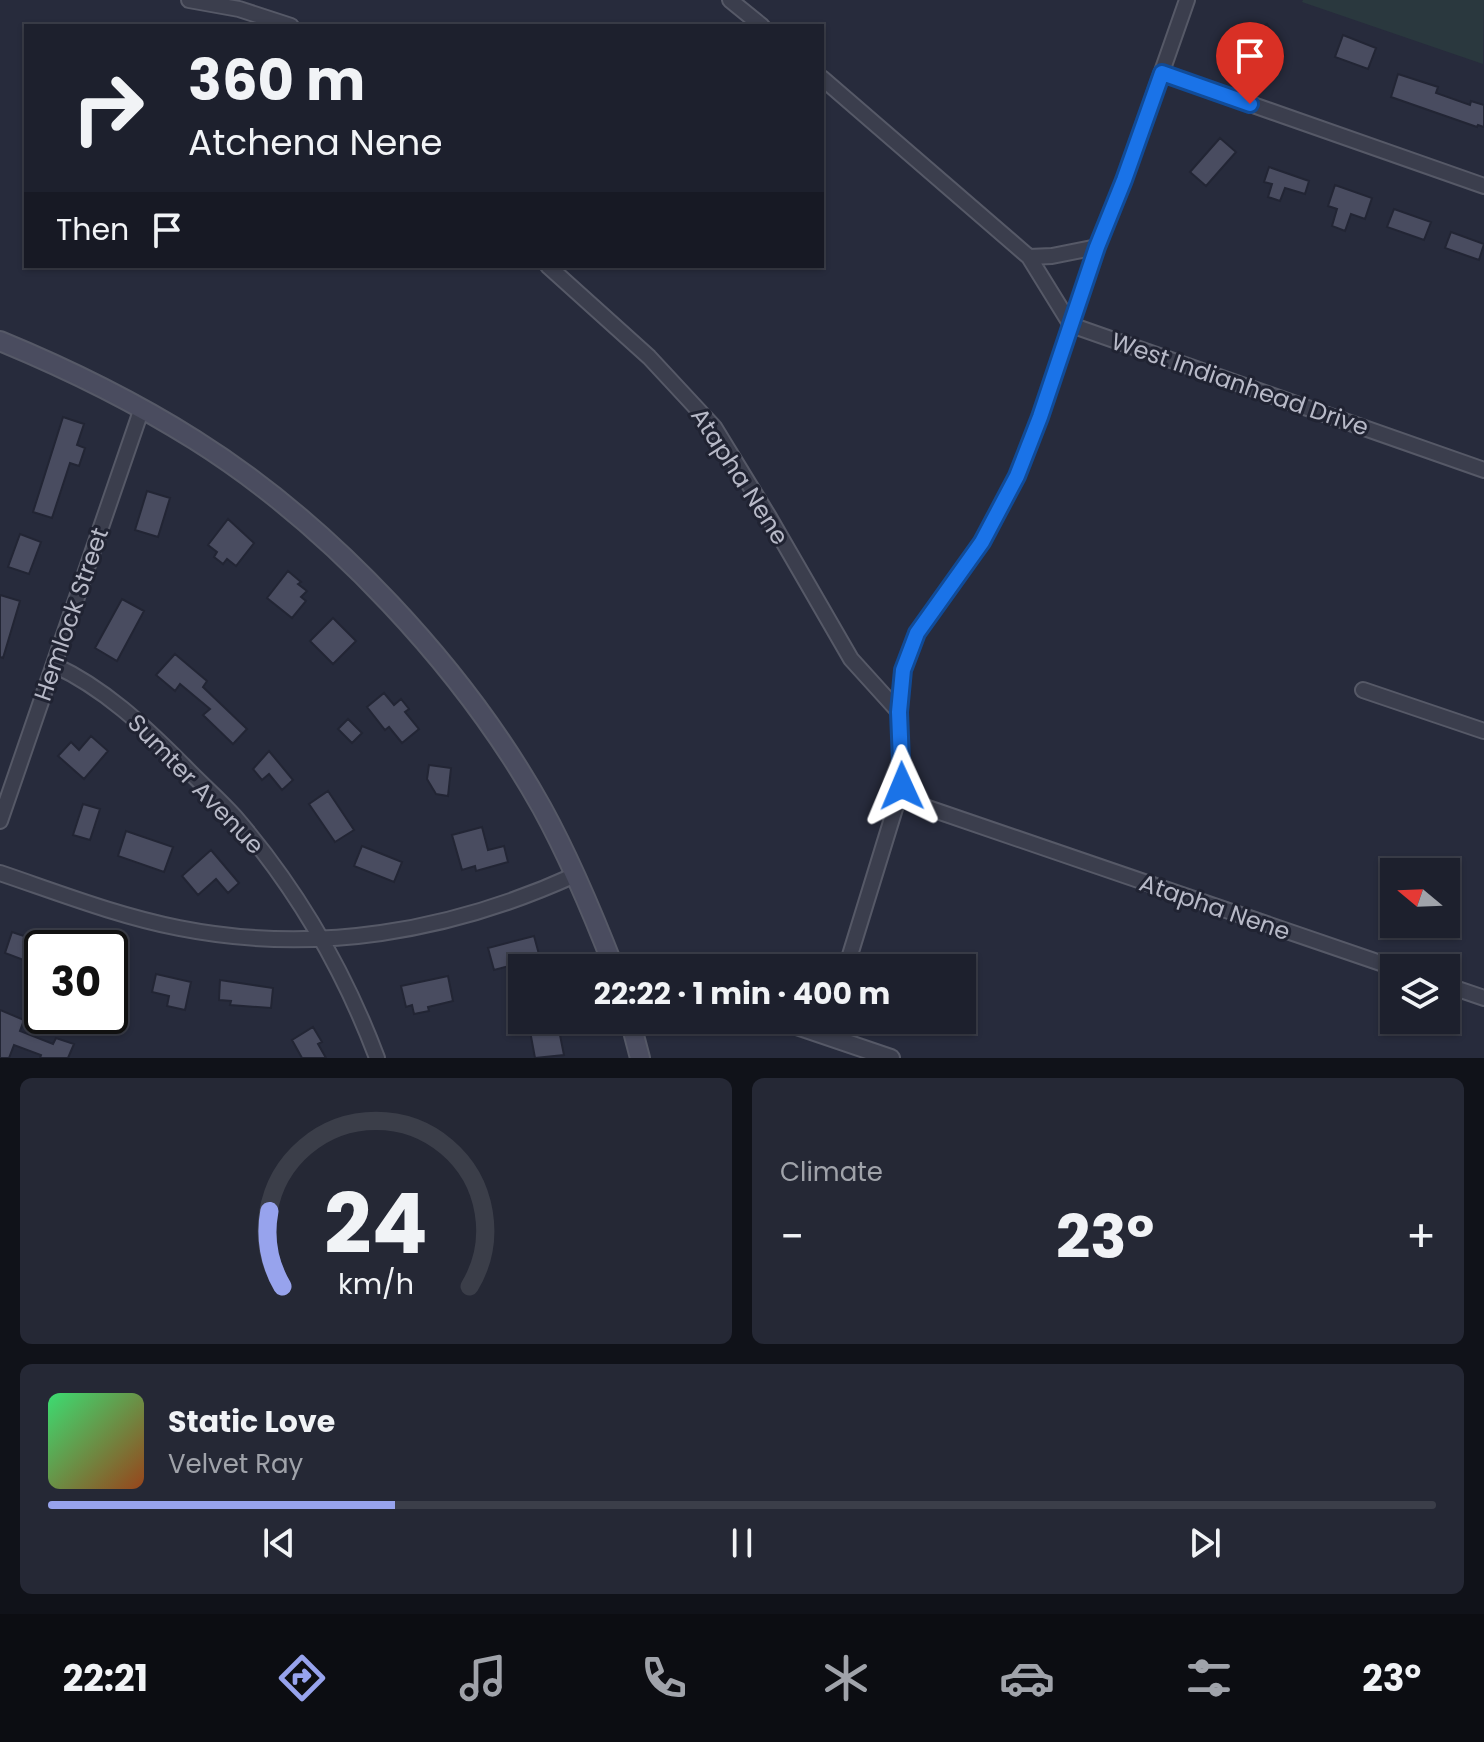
<!DOCTYPE html>
<meta charset="utf-8">
<style>
:root{--surface:#1d202d;--page:#252835;--text:#f1f3f6;--muted:#a0a3aa;--line:#3b3e49;--accent:#97a3ed}
body{margin:0;font-family:Poppins,sans-serif;background:var(--page);color:var(--text);height:100vh;display:flex;flex-direction:column;font-size:30px;white-space:nowrap}
*{box-sizing:border-box;margin:0}
p{font-size:26px;color:var(--muted)}
.icon{flex:none;width:44px;height:44px;fill:none;stroke:currentColor;stroke-width:2;stroke-linecap:round;stroke-linejoin:round}
.map{position:relative;height:1058px;overflow:hidden}
.details{display:flex;flex-direction:column;gap:20px;padding:20px;background:#101219;flex:1}
.details>*{flex:none}
.top-card{position:absolute;left:24px;top:24px;width:800px;height:244px;border-radius:0px;box-shadow:0 2px 6px #0004,0 0 0 2px var(--line);background:#1d202d;color:var(--text);overflow:hidden}
.needle{width:52px;rotate:289deg}
.controls{position:absolute;left:1380px;top:858px;display:grid;gap:16px}
.controls a{display:grid;place-items:center;width:80px;height:80px;border-radius:0px;background:var(--surface);box-shadow:0 2px 6px #0004,0 0 0 2px var(--line);font-size:40px}
.speed{position:absolute;left:24px;top:930px;display:flex;gap:16px;font-size:40px;font-weight:700;text-align:center}
.speed>*{display:grid;place-content:center;width:104px;height:104px;border-radius:50%;background:var(--surface);box-shadow:0 2px 6px #0004,0 0 0 2px var(--line);line-height:1}
.speed .limit{border:4px solid #111;border-radius:12px;background:#fff;color:#111}
.pin{position:absolute;display:grid;place-items:center;width:68px;height:68px;color:#fff;margin:-82px -34px;border-radius:50% 50% 50% 0;rotate:-45deg;box-shadow:0 0 8px #0007}
.pin .icon{rotate:45deg}
.me{position:absolute;width:88px;margin:-44px;rotate:359deg;stroke-linejoin:round;filter:drop-shadow(0 0 6px #0008)}
.turn{display:flex;align-items:center;gap:28px;height:168px;padding:0 32px;font-size:36px}
.turn .icon{width:104px;height:104px;stroke-width:2.5}
.turn b{display:block;font-size:56px;line-height:68px}
.then{display:flex;align-items:center;height:76px;padding:0 32px;background:#0003;gap:16px;font-size:30px}
.big{font-size:60px;font-weight:700;line-height:1.1}
.details .tile{flex:1;display:flex;flex-direction:column;justify-content:center;gap:12px;min-width:0;padding:0 28px;border-radius:12px;background:var(--page)}
.details .dial{align-items:center;gap:0}
.dial svg{height:208px;overflow:visible;fill:none;stroke:var(--line);stroke-width:7;stroke-linecap:round;text-anchor:middle}
.dial text{fill:var(--text);stroke:none}
.song{display:flex;align-items:center;gap:24px}
.cover{width:96px;height:96px;border-radius:12px;background:linear-gradient(135deg,hsl(140 70% 55%),hsl(20 70% 35%))}
.played{height:8px;border-radius:4px;background:linear-gradient(90deg,var(--accent) 25%,var(--line) 25%)}
.keys{display:flex;justify-content:space-around;direction:ltr}
.heat{display:flex;justify-content:space-between;align-items:center;font-size:44px;direction:ltr}
.details .tiles{flex:1;display:grid;gap:20px;grid-template-columns:1fr 1fr}
.tile:last-child{grid-column:span 2}
.trip{position:absolute;left:508px;top:954px;width:468px;height:80px;border-radius:0px;background:var(--surface);box-shadow:0 2px 6px #0004,0 0 0 2px var(--line);font-weight:700;line-height:80px;text-align:center}
.tab-bar{display:flex;height:128px;justify-content:space-around;align-items:center;background:#0c0d12;color:var(--muted)}
.tab-bar .icon{width:56px;height:56px}
.tab-bar .on{color:var(--accent)}
.tab-bar b{font-size:36px;color:var(--text)}
.map>svg:first-child{display:block}
.green{fill:#2a383e}
.building{fill:#494c60;stroke:#222534;stroke-width:2}
.lines{fill:none;stroke-linecap:round;stroke-linejoin:round}
.minor-casing{stroke:#565967;stroke-width:18}
.tertiary-casing{stroke:#565967;stroke-width:20}
.secondary-casing{stroke:#565967;stroke-width:22}
.minor{stroke:#3b3e4d;stroke-width:14}
.tertiary{stroke:#3b3e4d;stroke-width:16}
.secondary{stroke:#4a4c5f;stroke-width:18}
.route-casing{stroke:#114b97;stroke-width:20}
.route{stroke:#1a73e8;stroke-width:14}
.labels{text-anchor:middle;dominant-baseline:central;stroke-width:6;stroke-linejoin:round;paint-order:stroke}
.street-label{font-size:24px;fill:#b7b9c7;stroke:#202332}
</style>
<div class="map">
<svg width="1484" height="1058" viewBox="0 0 1484 1058">
<rect width="100%" height="100%" fill="#272b3c"/>
<path class="green" d="M1303,0H1484L1483,64L1302,2Z"/>
<path class="building" d="M1267,24L1284,55L1260,68L1243,38Z
M1343,35L1376,48L1368,69L1335,57Z
M1398,74L1438,87L1436,93L1470,105L1471,101L1484,105V127L1478,125L1477,127L1391,97Z
M1220,138L1236,152L1206,186L1190,172Z
M1269,167L1309,181L1305,194L1285,188L1280,201L1268,197L1272,184L1264,182Z
M1335,185L1372,198L1365,219L1351,214L1345,231L1332,226L1337,209L1328,206Z
M1394,209L1431,222L1424,240L1387,227Z
M1451,232L1484,244L1479,260L1445,248Z
M63,417L84,424L77,445L85,448L79,466L70,463L52,518L33,512Z
M147,491L170,498L158,537L135,530Z
M228,519L254,543L236,566L227,559L223,564L214,557L217,552L208,545Z
M20,534L41,542L29,574L8,567Z
M288,571L301,582L298,584L307,591L301,597L306,601L292,618L267,598Z
M0,595L20,601L3,658L0,657Z
M122,599L144,611L117,661L95,648Z
M333,618L356,641L333,664L310,641Z
M175,654L207,681L203,687L247,729L233,744L203,715L210,709L180,684L175,691L156,675Z
M384,693L394,705L401,699L409,709L405,712L419,729L402,743L389,727L385,730L367,707Z
M348,719L362,733L352,743L338,729Z
M91,736L108,751L84,779L58,756L71,742L79,750Z
M269,751L293,780L282,790L269,774L262,780L253,769Z
M429,765L451,768L448,796L436,794L427,779Z
M328,791L354,830L335,842L309,804Z
M83,804L100,809L90,840L73,835Z
M482,827L488,850L504,846L508,862L476,871L475,866L462,870L452,835Z
M126,831L173,847L164,872L118,856Z
M362,846L402,862L394,882L354,866Z
M211,850L239,883L228,893L216,879L198,895L182,876Z
M12,932L42,942V967L5,953Z
M534,936L540,958L494,970L488,948Z
M110,962L123,966L113,998H110Z
M156,974L191,982L185,1010L167,1006L169,996L152,992Z
M448,976L453,1001L428,1007L429,1011L414,1014L412,1005L406,1007L401,986Z
M220,980L273,988L271,1008L230,1005L231,1001L219,1000Z
M0,1010L24,1020L20,1031L53,1044L56,1038L74,1044L68,1058H40L41,1055L14,1045L9,1058H0Z
M558,1025L564,1055L535,1058L530,1031Z
M313,1027L322,1042L318,1044L326,1058H302L292,1040Z"/>
<g class="lines">
<g class="minor-casing">
<path id="minor" d="M189,0L239,9L291,26
M730,0L762,26
M1162,73L1484,186
M822,78L1029,257L1071,325L1484,470
M1029,257L1052,256L1097,247
M548,266L649,357L714,427L769,517L851,659L899,712
M54,665C104,688 144,726 183,765C200,783 219,799 235,817C296,888 344,970 377,1058
M1363,690L1484,731
M899,798L1395,968
M0,821L142,408
M0,873C59,893 118,916 179,928C315,955 450,932 575,875
M846,968L902,786L899,712L903,670L917,633L982,542L1017,476L1040,417L1097,247L1124,180L1187,0
M1446,985L1484,998
M823,1035L828,1020"/>
</g>
<g class="tertiary-casing">
<path id="tertiary" d="M779,1020L891,1058"/>
</g>
<g class="secondary-casing">
<path id="secondary" d="M0,341C68,369 133,401 195,440C330,525 464,668 542,808C570,859 593,914 614,968
M630,1020L640,1058"/>
</g>
<use href="#minor" class="minor"/>
<use href="#tertiary" class="tertiary"/>
<use href="#secondary" class="secondary"/>
</g>
<g class="lines">
<g class="route-casing">
<path id="route" d="M902,786L899,712L903,670L917,633L982,542L1017,476L1040,417L1097,247L1124,180L1162,73L1250,104"/>
</g>
<use href="#route" class="route"/>
</g>
<g class="labels">
<g class="street-label">
<text transform="translate(1240 384) rotate(19)">West Indianhead Drive</text>
<text transform="translate(740 476) rotate(57)">Atapha Nene</text>
<text transform="translate(71 614) rotate(-71)">Hemlock Street</text>
<text transform="translate(196 784) rotate(46)">Sumter Avenue</text>
<text transform="translate(1215 907) rotate(19)">Atapha Nene</text>
</g>
</g>
</svg>
<div class="controls">
<a><svg class="needle" viewBox="-14 -14 28 28"><path d="M0-13l5 13h-10z" fill="#e53935"/><path d="M0 13l5-13h-10z" fill="#a0a3aa"/></svg></a>
<a><svg class="icon" aria-label="layers" viewBox="0 0 24 24"><path d="M12 4l9 5-9 5-9-5zM3 14l9 5 9-5"/></svg></a>
</div>
<div class="speed"><div class="limit">30</div></div>
<div class="pin" style="left:1250px;top:104px;background:#d93025"><svg class="icon" aria-label="arrive" viewBox="0 0 24 24"><path d="M6 21V4h12l-3 4 3 4H6"/></svg></div>
<svg class="me" style="left:902px;top:786px" viewBox="-20 -20 40 40"><path d="M0-17L14 15 0 8-14 15z" fill="#1a73e8" stroke="#fff" stroke-width="4"/></svg>
<div class="trip">22:22 · 1 min · 400 m</div>
<div class="top-card">
<div class="turn"><svg class="icon" aria-label="right" viewBox="0 0 24 24"><path d="M7 20v-9h11M14 6l5 5-5 5"/></svg><div><b>360 m</b>Atchena Nene</div></div>
<div class="then">Then<svg class="icon" aria-label="arrive" viewBox="0 0 24 24"><path d="M6 21V4h12l-3 4 3 4H6"/></svg></div>
</div>
</div>
<section class="details">
<div class="tiles">
<div class="tile dial"><svg viewBox="0 0 100 80">
<path d="M14 69A42 42 0 1 1 86 69"/>
<path d="M14 69A42 42 0 0 1 9 40" stroke="#97a3ed"/>
<text x="50" y="56" font-size="32" font-weight="700">24</text>
<text x="50" y="72" font-size="11">km/h</text>
</svg></div>
<div class="tile"><p>Climate</p>
<div class="heat"><a>−</a><b class="big">23°</b><a>+</a></div>
</div>
<div class="tile">
<div class="song"><i class="cover"></i><div><b>Static Love</b><p>Velvet Ray</p></div></div>
<div class="played"></div>
<div class="keys"><svg class="icon" aria-label="previous" viewBox="0 0 24 24"><path d="M18 5L8 12l10 7zM5 5v14"/></svg><svg class="icon" aria-label="pause" viewBox="0 0 24 24"><path d="M8 5v14M16 5v14"/></svg><svg class="icon" aria-label="next" viewBox="0 0 24 24"><path d="M6 5l10 7-10 7zM19 5v14"/></svg></div>
</div>
</div>
</section>
<nav class="tab-bar">
<b>22:21</b>
<svg class="icon on" aria-label="directions" viewBox="0 0 24 24"><path d="M12 3l9 9-9 9-9-9zM9 14v-3h6M13 9l2 2-2 2"/></svg>
<svg class="icon" aria-label="music" viewBox="0 0 24 24"><path d="M9 18V5l10-2v13"/><circle cx="6" cy="18" r="3"/><circle cx="16" cy="16" r="3"/></svg>
<svg class="icon" aria-label="phone" viewBox="0 0 24 24"><path d="M5 4h4l2 5-3 2q2 4 5 5l2-3 5 2v4C11 20 4 13 5 4z"/></svg>
<svg class="icon" aria-label="climate" viewBox="0 0 24 24"><path d="M12 3v18M4 7l16 10M4 17L20 7"/></svg>
<svg class="icon" aria-label="car" viewBox="0 0 24 24"><path d="M5 17H2v-5l4-1 3-4h7l3 4 3 1v5h-3M9 17h6M6 11h13"/><circle cx="7" cy="17" r="2"/><circle cx="17" cy="17" r="2"/></svg>
<svg class="icon" aria-label="filters" viewBox="0 0 24 24"><path d="M4 7h16M4 17h16"/><circle cx="9" cy="7" r="2"/><circle cx="15" cy="17" r="2"/></svg>
<b>23°</b>
</nav>
